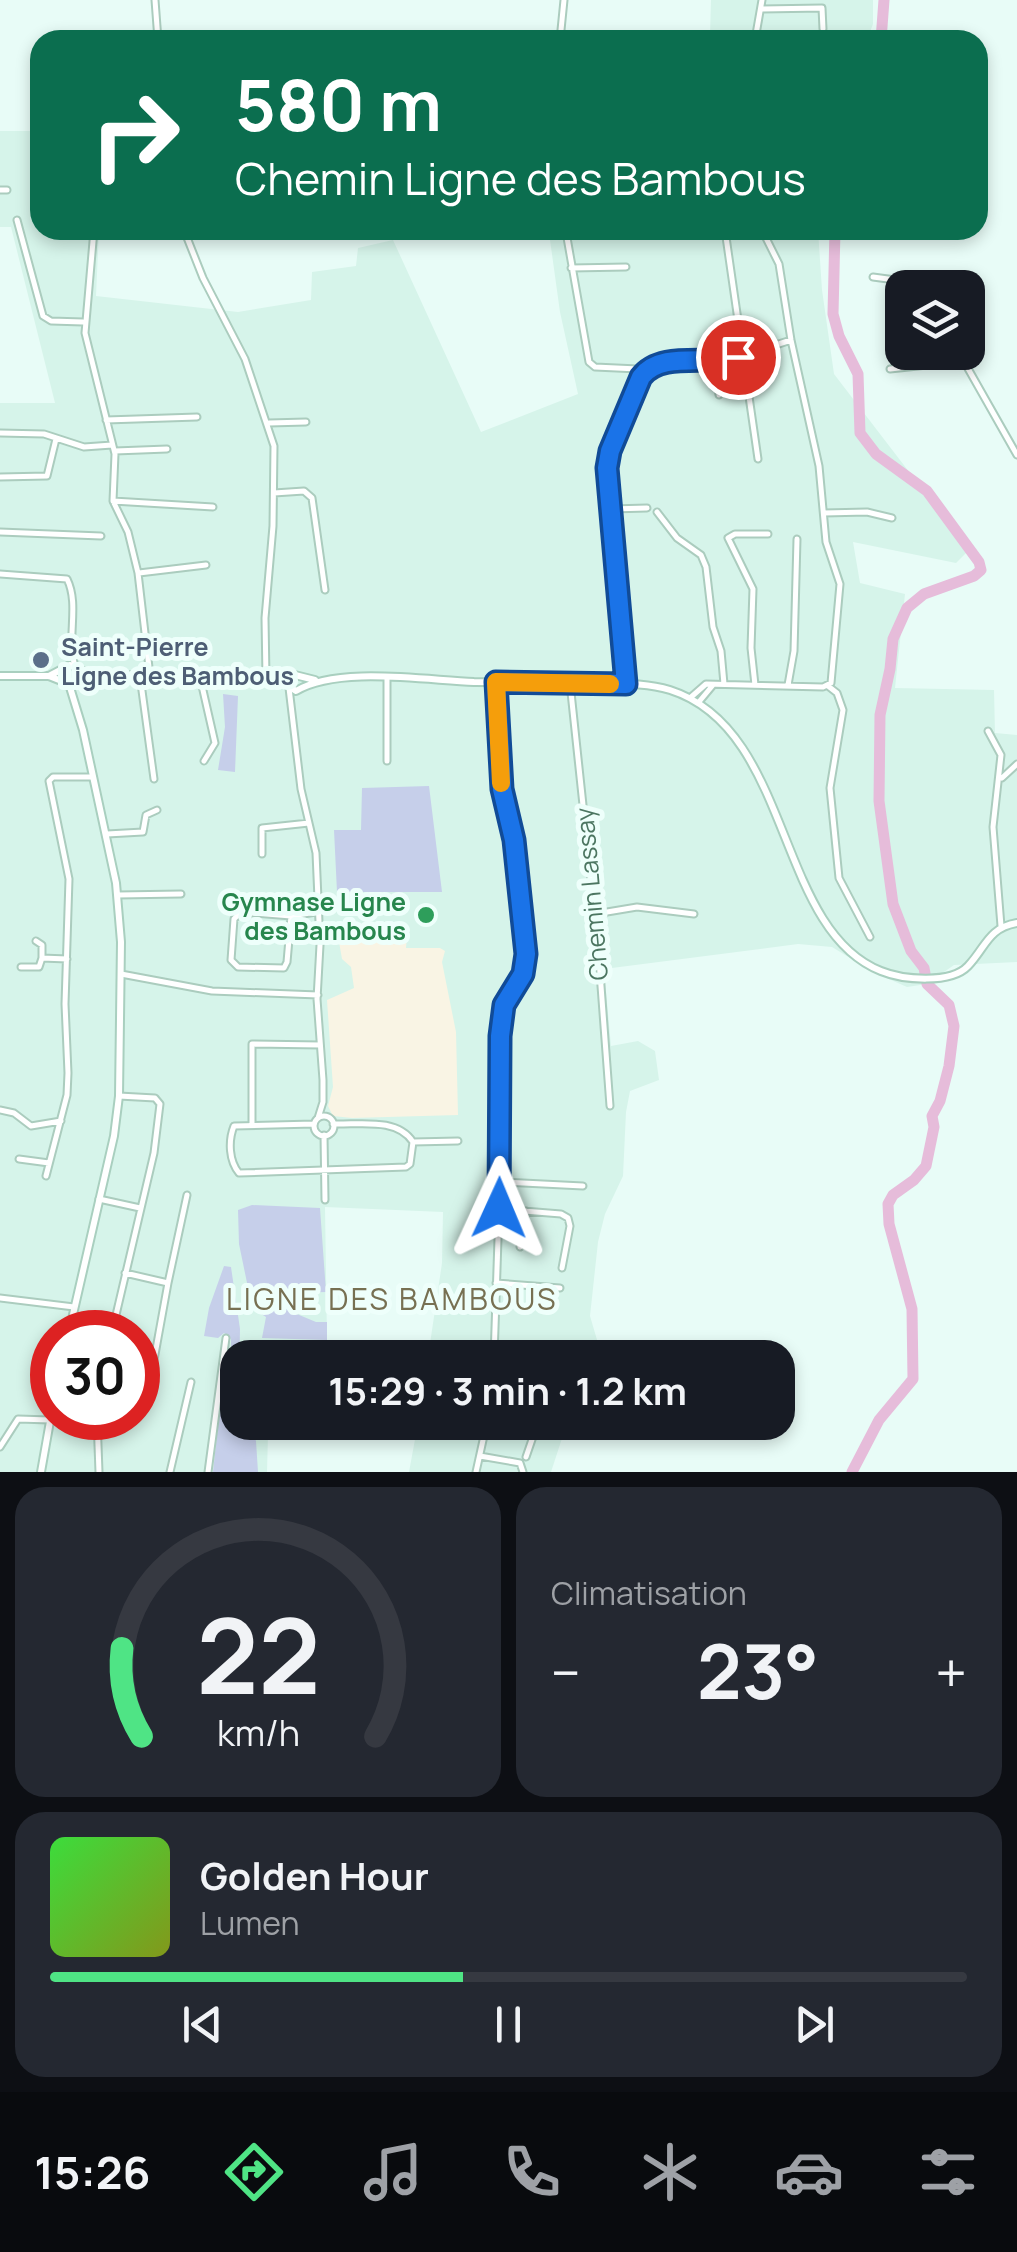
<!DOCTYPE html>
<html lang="fr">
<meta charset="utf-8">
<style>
:root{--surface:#171b24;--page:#242831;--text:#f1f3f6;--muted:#9ea1a6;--line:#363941;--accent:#4fe485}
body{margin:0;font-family:Manrope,sans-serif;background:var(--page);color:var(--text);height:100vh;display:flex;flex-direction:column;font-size:38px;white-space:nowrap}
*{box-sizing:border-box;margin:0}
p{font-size:32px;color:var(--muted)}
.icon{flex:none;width:55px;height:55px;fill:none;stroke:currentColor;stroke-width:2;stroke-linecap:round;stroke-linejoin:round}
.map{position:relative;height:1472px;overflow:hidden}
.details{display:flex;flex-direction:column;gap:15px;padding:15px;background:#0d0f14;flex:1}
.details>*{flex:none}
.top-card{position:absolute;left:30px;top:30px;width:958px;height:210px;border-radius:30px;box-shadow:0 5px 15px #0003;background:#0b6e4f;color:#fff;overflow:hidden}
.tools{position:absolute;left:885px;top:270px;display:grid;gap:20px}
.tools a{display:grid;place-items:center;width:100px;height:100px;border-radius:20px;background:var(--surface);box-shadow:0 5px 15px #0003;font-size:50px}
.speed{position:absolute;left:30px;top:1310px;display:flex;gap:20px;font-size:50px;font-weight:700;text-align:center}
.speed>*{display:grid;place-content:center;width:130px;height:130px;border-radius:50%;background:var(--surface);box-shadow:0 5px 15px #0003;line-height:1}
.speed .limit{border:15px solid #d22;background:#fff;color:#111}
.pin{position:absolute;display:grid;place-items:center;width:85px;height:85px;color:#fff;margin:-42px;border:5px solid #fff;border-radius:50%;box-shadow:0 2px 10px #0007}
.me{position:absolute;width:110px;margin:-55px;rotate:1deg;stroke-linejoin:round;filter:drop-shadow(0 0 8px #0008)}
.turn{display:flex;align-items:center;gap:35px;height:210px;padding:0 40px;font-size:45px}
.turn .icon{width:130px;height:130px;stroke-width:2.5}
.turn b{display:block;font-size:70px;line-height:85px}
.big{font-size:75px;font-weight:700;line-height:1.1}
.details .widget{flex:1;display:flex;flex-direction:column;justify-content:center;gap:15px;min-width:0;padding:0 35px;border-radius:30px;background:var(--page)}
.details .dial{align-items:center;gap:0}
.dial svg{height:260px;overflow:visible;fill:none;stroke:var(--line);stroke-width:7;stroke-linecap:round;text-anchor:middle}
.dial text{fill:var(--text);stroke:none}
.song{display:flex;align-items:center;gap:30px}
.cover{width:120px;height:120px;border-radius:15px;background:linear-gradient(135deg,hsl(120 70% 55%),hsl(70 70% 35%))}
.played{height:10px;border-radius:5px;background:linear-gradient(90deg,var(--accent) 45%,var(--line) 45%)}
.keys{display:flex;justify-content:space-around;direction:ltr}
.heat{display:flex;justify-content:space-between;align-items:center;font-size:55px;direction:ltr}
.details .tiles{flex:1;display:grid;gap:15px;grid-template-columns:1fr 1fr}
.widget:last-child{grid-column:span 2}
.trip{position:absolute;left:220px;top:1340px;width:575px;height:100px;border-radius:30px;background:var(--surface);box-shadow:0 5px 15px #0003;font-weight:700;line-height:100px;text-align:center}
.tab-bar{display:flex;height:160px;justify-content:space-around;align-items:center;background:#090b0e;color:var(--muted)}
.tab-bar .icon{width:70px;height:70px}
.tab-bar .on{color:var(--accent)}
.tab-bar b{font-size:45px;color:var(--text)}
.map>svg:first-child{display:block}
.residential{fill:#d6f4ea;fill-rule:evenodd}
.education{fill:#f9f4e4}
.green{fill:#c6cfea}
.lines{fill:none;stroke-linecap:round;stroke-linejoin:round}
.river{stroke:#e6bcda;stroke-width:11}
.street-casing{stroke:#abccbe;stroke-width:9}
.secondary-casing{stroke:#a9cfbf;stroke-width:10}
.street{stroke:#fff;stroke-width:5}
.secondary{stroke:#fff;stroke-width:6}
.route-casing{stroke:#114b97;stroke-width:25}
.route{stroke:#1a73e8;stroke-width:18}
.slow{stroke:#f59e0b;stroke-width:18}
.service-dot{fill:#5c6f8a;stroke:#eefffb;stroke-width:4}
.leisure-dot{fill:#2e9e5b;stroke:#eefffb;stroke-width:4}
.labels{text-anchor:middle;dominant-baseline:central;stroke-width:10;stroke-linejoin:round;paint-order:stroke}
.service-label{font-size:25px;font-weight:bold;fill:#4e5e75;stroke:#eefffb;text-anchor:start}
.street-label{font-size:25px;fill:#4c7661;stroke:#eefffb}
.leisure-label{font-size:25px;font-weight:bold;fill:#27864d;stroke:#eefffb;text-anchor:end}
.quarter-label{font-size:30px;letter-spacing:2.5px;fill:#777052;stroke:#eefffb}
</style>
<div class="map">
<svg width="1017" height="1472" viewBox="0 0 1017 1472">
<rect width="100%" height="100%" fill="#e8fcf7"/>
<path class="residential" d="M711,0H873V24L867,40H716L710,35Z
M0,131H40V230H99L96,296L238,312L311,300L312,272L356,266L358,248L393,240L481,432L578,394L560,312L550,240L563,230H818L822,290L834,374L969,550L956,563L853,542L860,583L905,594L895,688L994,690L995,733L1017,735V962L954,965L927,984L907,987L873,972L832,947L798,944L604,969L611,1046L638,1041L655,1051L659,1080L630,1091L626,1112L623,1176L605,1214L598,1242L590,1316L600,1350L596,1357H428L442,1263L443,1212L325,1207L327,1340L257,1348L255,1357L238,1358V1422L257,1423L268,1435L267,1472H0V403H55L11,227H0ZM52,1332H138V1418H52Z
M418,1423H567L551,1472H409Z"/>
<path class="education" d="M407,935L406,948H440L445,951L442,962L456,1032L458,1115L352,1118L333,1116L328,1106L333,1087L327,1000L354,988L351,967L342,959L338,936Z"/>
<path class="green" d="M223,694L238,696L235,772L218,770L225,727Z
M429,786L442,892H337L334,830H361L362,788Z
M252,1205L320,1208L326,1292L289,1293L292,1312L316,1322H327V1340L262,1338L266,1317L255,1310L251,1302L239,1244L238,1210Z
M224,1266L231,1267L240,1329L238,1422L249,1424L256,1441L258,1472H213L226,1351L231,1350V1339L224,1333L218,1338L204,1336L209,1308Z"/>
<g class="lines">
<path class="river" d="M881,40L884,0
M835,230L833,314L839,336L858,374L860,433L876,454L927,491L979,562L981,570L974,576L924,594L907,608L893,639L890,669L880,715L879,801L893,904L911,951L924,968L927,984L949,1005L954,1026L949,1066L940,1101L932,1116L934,1127L926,1166L914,1180L893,1195L888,1204L889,1224L912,1309L913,1379L879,1420L852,1472"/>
<g class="street-casing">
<path id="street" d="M155,0L158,40
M761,9L822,8L823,29
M560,40L564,0
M755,40L762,0
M0,190H7
M17,220L43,316L51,321L83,322
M94,230L85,333L115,454L113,501L128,532L138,573L150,676
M184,230L203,278L245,359L274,446L273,526L265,618L266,678
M560,230L566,232L589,362L595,367L638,369L641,377
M725,230L758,459
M566,232L610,230
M571,268L626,267
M873,277L955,288
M963,352L966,365L1017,455
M715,360L719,395
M890,369L964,361
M106,420L197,417
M269,423L306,422
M0,433L44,434L84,447L112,445
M115,451L167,449
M0,477L47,476L56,439
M274,493L304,491L312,498L325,590
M113,501L213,507
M611,509L647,508
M657,512L677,538L701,555L706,567L713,627L721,651L724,684
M824,513L867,512L892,518
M0,532L101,536
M139,573L206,565
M0,574L67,579C80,605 66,639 75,666
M140,676L154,779
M200,677L215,743L204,761
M387,678V761
M570,683L598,946L610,1106
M626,683L607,468L610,451L641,377L648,369L660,364L733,359L791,340
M755,685L751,648L753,589L728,538L735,534H768
M788,685L794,651L797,539
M828,686L837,693L843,710L830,788L839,878L870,937
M289,688L301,789L316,853L320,945L317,999L323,1080V1102L318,1118
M690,698L706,684L823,687L831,683L840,584L826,542L819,466L791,340L779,264L762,230
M698,703L713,685
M988,731L1001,755L993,827L1001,926
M1002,778L1017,764
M107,834L143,832L146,815L157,810
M262,854V828L309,823
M118,895L181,894
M595,914L637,907L694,914
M291,916L287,962L284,968L238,967L231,960L234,919L241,912L291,916L316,912
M36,941L42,945V958L67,959
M21,967H39L42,958
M121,974L212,991L318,995
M0,1110L14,1113L31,1126L61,1121
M314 1126a10 10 0 1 1 20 0a10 10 0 1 1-20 0Z
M314,1124L234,1126C228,1141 229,1161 239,1173L406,1167L410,1164L413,1142
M333,1124C359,1125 397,1117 413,1142
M252,1125V1044L320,1045
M324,1135L325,1200
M413,1142L458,1141
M19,1159L49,1163
M46,1176L67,1095L68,1073L65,1004L69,879L49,781L53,777H92
M501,1182L583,1186
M99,1199L140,1208
M499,1209L561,1214L568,1218L570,1226L562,1268
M520,1247L526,1211
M125,1273L168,1283L154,1360
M168,1283L187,1195
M496,1283L560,1288
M0,1298L74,1307
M112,1332L154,1153L160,1104L155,1098L119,1096
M494,1358L499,1209L500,1036L504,1005L523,974L526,954L513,840L502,789L496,682
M97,1418L99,1472
M471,1422L487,1425
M497,1422L536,1427
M0,1447L18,1419L50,1420
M480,1456L520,1463L523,1472
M526,1457L538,1422
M170,1472L191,1382
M208,1472L226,1338
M476,1472L487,1422"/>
</g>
<g class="secondary-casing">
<path id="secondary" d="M0,676H49L69,684L89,674
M49,676L70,665L90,674L279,680L295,675L315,680
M279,680L296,691C337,666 424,680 474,682C512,682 550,683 587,683C615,684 644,682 670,690C793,729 775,929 881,971C903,980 951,984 968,966C986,947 988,928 1017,923
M69,684L83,730L116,883L121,942L119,1096L114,1136L69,1332
M41,1472L52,1410"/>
</g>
<use href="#street" class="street"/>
<use href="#secondary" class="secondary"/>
</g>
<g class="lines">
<g class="route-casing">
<path id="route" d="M499,1208L500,1036L504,1005L523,974L526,954L514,840L502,789L496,682L626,684L607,468L610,451L641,377C661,350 709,366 738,357"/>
</g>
<use href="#route" class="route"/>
<path class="slow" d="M501,783L496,682L610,684"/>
</g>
<circle class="service-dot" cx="41" cy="660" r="10"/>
<circle class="leisure-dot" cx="426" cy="915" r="10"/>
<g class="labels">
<g class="service-label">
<text x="61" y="646">Saint-Pierre<tspan x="61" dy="29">Ligne des Bambous</tspan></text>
</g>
<g class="street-label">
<text transform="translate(591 894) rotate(-95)">Chemin Lassay</text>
</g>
<g class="leisure-label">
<text x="406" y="901">Gymnase Ligne<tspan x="406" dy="29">des Bambous</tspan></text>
</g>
<g class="quarter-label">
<text x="392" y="1298">LIGNE DES BAMBOUS</text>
</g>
</g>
</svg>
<div class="tools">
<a><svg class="icon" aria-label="layers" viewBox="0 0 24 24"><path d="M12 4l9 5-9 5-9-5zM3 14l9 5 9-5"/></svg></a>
</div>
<div class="speed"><div class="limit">30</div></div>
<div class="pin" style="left:738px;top:357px;background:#d93025"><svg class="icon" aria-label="arrive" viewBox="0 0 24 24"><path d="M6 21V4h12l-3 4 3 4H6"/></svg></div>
<svg class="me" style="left:499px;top:1208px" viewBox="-20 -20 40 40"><path d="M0-17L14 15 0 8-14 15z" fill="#1a73e8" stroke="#fff" stroke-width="4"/></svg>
<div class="trip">15:29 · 3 min · 1.2 km</div>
<div class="top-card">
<div class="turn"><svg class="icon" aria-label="right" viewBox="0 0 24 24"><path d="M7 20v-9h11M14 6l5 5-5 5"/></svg><div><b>580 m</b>Chemin Ligne des Bambous</div></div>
</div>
</div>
<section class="details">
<div class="tiles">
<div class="widget dial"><svg viewBox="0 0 100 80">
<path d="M14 69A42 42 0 1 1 86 69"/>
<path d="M14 69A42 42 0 0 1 8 42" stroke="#4fe485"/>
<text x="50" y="56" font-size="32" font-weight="700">22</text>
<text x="50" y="72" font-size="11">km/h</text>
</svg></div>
<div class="widget"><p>Climatisation</p>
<div class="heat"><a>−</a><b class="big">23°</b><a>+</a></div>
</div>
<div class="widget">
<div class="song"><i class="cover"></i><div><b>Golden Hour</b><p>Lumen</p></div></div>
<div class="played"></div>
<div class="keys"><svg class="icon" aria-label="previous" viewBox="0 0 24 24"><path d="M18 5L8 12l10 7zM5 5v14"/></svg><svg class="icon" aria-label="pause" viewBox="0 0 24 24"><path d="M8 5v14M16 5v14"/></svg><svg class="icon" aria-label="next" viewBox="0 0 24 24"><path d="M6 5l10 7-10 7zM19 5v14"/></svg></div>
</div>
</div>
</section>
<nav class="tab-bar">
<b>15:26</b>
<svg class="icon on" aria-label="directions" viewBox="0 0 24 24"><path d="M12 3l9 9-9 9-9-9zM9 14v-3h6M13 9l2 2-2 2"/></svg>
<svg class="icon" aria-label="music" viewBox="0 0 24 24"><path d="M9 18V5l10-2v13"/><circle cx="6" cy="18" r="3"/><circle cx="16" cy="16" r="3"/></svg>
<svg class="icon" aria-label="phone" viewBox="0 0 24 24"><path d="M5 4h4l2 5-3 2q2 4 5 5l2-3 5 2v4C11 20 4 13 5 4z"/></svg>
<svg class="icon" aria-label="climate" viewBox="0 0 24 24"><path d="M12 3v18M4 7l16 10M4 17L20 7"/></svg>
<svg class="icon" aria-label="car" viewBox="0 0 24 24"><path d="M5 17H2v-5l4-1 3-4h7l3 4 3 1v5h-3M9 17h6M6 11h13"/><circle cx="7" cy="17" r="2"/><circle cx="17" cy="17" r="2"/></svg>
<svg class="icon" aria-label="filters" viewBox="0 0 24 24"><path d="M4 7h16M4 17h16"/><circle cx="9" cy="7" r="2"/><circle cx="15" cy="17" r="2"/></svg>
</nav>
